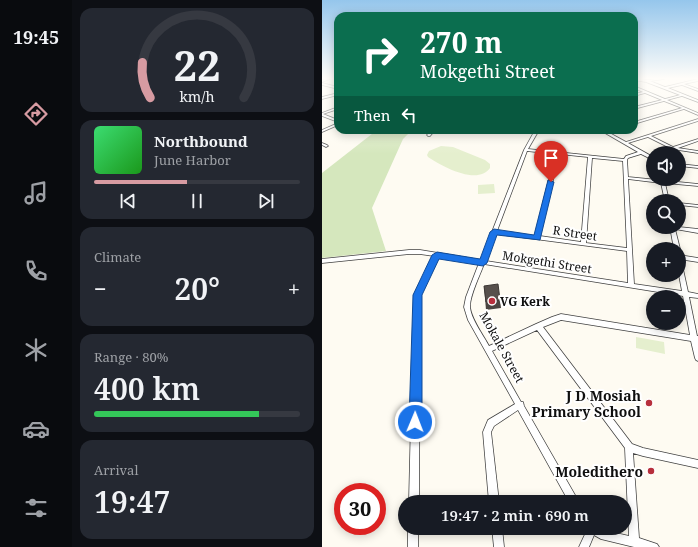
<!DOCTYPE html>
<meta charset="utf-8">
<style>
:root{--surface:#171b24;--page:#242831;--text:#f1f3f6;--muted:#9ea1a6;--line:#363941;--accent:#d79ba2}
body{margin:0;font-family:"Noto Serif",serif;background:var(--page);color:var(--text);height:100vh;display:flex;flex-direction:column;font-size:15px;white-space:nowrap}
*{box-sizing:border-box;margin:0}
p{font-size:13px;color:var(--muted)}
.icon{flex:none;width:22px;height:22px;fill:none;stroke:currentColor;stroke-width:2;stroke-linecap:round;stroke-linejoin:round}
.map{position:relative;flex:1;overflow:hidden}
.drawer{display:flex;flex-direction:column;gap:8px;padding:8px;background:#0d0f14;width:250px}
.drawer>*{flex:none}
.guide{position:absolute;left:12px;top:12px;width:304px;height:122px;border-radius:12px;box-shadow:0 2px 10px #0003;background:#0b6e4f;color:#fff;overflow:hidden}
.controls{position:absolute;left:324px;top:146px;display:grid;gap:8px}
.controls a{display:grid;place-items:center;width:40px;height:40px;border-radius:50%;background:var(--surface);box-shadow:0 2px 10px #0003;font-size:20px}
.speed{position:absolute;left:12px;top:483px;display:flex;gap:8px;font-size:20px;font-weight:700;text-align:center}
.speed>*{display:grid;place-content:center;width:52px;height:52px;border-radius:50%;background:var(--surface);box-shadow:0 2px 10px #0003;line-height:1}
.speed .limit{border:6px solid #d22;background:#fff;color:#111}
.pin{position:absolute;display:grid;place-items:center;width:34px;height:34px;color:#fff;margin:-41px -17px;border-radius:50% 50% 50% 0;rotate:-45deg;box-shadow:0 0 4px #0007}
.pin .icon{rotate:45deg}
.me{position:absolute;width:44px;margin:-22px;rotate:1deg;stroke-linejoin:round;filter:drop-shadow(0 0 3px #0008)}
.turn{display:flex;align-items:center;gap:14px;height:84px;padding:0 20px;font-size:18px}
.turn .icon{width:52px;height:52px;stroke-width:2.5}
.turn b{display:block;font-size:28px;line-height:34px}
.then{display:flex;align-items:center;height:38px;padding:0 20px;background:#0003;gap:8px;font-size:15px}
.big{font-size:30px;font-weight:600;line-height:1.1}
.drawer .card{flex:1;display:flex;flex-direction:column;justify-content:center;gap:6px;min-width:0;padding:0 14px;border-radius:12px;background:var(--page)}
.drawer .dial{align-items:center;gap:0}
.dial svg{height:104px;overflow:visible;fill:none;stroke:var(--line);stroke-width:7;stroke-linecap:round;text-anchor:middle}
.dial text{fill:var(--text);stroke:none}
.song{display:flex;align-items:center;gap:12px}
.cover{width:48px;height:48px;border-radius:6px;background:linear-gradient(135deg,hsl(140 70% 55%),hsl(120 70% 35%))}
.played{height:4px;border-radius:2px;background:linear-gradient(90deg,var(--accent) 45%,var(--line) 45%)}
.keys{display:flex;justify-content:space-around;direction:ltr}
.heat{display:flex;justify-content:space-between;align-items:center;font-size:22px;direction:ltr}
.charge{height:6px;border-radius:3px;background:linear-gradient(90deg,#34c759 80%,var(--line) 0)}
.trip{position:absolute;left:76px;top:495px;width:234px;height:40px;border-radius:20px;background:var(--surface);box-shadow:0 2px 10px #0003;font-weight:600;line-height:40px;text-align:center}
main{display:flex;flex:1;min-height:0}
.menu{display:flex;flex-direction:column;width:72px;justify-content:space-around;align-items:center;background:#090b0e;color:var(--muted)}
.menu .icon{width:28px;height:28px}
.menu .on{color:var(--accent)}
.menu b{font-size:18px;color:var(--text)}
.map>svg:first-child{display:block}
.green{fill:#d5e7bd}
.pitch{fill:#e5efce}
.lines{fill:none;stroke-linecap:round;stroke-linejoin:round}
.minor-casing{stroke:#424242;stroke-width:1.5}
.minor{fill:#fff;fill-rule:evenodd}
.wall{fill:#4b4541}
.building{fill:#57504c;stroke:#3d3835}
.route{fill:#1a73e8;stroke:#114b97}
.poi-dot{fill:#b72f3c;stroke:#fff;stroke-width:1.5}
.labels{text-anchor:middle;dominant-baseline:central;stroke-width:4;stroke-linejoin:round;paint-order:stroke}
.street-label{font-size:12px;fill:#0f0f0f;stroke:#fff}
.poi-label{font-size:12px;font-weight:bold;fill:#0f0f0f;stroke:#fff;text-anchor:start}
.near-poi-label{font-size:14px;font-weight:bold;fill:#0f0f0f;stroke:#fff;text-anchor:end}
</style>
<main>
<nav class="menu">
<b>19:45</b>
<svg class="icon on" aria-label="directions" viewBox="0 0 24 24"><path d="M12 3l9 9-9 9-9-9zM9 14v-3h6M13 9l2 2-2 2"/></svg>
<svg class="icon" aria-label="music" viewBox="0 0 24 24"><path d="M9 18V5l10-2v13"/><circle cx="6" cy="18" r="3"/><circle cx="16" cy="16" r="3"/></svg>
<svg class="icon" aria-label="phone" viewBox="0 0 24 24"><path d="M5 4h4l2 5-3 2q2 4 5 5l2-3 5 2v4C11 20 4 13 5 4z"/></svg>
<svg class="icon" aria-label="climate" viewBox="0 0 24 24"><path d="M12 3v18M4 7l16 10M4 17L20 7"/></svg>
<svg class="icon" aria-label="car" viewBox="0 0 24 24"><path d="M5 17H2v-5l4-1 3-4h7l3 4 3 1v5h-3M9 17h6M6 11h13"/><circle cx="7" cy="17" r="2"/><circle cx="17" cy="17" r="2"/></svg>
<svg class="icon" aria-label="filters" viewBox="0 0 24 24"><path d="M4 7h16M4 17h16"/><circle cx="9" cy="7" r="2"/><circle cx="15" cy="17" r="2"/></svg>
</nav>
<section class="drawer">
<div class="card dial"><svg viewBox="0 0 100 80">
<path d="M14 69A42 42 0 1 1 86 69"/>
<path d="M14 69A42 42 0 0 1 8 42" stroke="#d79ba2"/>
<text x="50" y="56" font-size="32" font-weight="700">22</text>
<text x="50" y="72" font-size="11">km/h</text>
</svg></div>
<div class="card">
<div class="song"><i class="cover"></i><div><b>Northbound</b><p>June Harbor</p></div></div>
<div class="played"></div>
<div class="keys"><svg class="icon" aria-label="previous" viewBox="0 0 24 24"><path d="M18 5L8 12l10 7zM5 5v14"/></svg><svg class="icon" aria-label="pause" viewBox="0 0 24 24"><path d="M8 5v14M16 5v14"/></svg><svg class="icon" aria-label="next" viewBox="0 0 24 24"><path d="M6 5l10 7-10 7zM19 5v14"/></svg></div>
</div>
<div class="card"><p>Climate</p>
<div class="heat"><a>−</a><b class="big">20°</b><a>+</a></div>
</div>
<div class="card"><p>Range · 80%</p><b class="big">400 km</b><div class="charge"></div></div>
<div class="card"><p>Arrival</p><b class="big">19:47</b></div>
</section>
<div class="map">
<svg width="376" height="547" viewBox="0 0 376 547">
<rect width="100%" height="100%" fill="#fefbf2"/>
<path class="green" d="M55,130H90L81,139L50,208L64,251L0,258V173Z"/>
<path class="pitch" d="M119,146L131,147L163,160L168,164V168C156,186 119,166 106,157L105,155L107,151Z
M172,184L173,193L156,194V185Z
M314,337L342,342L343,354L314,348Z"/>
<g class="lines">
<g class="minor-casing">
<path id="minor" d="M8,78H10L0,82V80Z
M312,78L326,80L342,78V79L328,81L343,87L376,79V81L362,84L376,89V91L360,85L346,88L376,100V102L360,96L345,100L376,113V115L362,109L312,124V122L360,108L342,101L312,109V107L340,100L323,93L312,96V94L321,92L312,88V86L343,99L358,95L324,82L312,80Z
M0,83L16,87V89L0,85Z
M16,93V95L0,99V97Z
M16,107V109L1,114L16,120V122L0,116V113Z
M376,119V121L329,136L351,147L376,139V141L356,148L376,151V153L350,149L326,137L306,143L331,157V160L319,154L306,158L305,160L306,177L376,184V186L343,183L347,201H343L339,183L306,179L312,284L360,291L357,275V259L359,260L366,292L376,294V298L367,297L375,336H376V361L374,360L373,358L369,341L239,320L221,327L310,444L321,448L376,460V468L321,456L311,453L317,538L335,544L337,547H312L279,539L272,535L267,547H257L265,530L264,528H278L281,530L307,536L303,448L215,330L170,351L199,402H201L202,406L257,502H247L196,410L172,426L169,432L177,502H167L161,432L166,420L193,404L146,320L142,307L144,297L157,263L117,257L98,295L97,502H87L92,295L112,256L98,254H87L0,263V259L87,250H98L159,260L202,150L213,130H217L206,149L302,159L304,156L316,152L278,130H282L304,142ZM205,151L233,154L213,236L175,231ZM237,154L266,157L259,242L218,236ZM270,158L301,161L305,248L264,243ZM174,234L305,251L306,283L164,261ZM162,264L361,296L368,335L239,314L230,317L214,324L167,346C162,336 148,318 148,306C148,295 158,275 162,264Z
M16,123V125L0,132V130Z
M109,130H113L108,136H106L105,135Z
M0,143L5,145L6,146L4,147L0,145Z
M357,164L376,166V168L357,166Z
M357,203L376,205V207L357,205Z
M348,227H357L376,229V233L353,229L358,249L357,250V249H352Z
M357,255L376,258V262L357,259Z
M86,528H96V547H86Z
M170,528H180L182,547H172Z"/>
</g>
<use href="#minor" class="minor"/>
</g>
<path class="wall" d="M162,286L178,300L179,308L164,310Z"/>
<path class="building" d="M176,284L178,300L164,302L162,286Z"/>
<linearGradient id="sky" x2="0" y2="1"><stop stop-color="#95c6ec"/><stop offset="0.51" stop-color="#fffdf9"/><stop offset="1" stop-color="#fffdf9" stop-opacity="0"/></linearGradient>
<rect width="376" height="154" fill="url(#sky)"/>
<path class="route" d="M226,180L232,182L218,240L175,235L165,263L161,266L117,259L100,295V422L98,427L93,429L89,427L87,422L91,295L110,255L115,252L158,259L168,232L172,229L212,235Z"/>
<g class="poi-dot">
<circle cx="170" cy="301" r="4"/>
<circle cx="327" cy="403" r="4"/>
<circle cx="329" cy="471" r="4"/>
</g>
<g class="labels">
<g class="street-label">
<text transform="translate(253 233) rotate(8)">R Street</text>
<text transform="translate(225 262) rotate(9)">Mokgethi Street</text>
<text transform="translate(180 347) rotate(61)">Mokale Street</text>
</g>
<g class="poi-label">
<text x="178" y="301">VG Kerk</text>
</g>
<g class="near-poi-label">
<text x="319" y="395">J D Mosiah<tspan x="319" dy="16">Primary School</tspan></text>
<text x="321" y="471">Moledithero</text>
</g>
</g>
</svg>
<div class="controls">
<a><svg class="icon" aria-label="sound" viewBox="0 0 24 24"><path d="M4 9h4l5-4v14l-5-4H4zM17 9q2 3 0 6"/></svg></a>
<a><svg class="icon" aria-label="search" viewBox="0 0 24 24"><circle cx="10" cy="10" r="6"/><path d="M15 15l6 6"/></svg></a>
<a>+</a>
<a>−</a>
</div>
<div class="speed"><div class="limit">30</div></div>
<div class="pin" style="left:229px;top:182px;background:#d93025"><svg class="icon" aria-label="arrive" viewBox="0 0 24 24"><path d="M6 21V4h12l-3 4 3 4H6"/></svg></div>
<svg class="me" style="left:93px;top:422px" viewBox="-20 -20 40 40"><circle r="17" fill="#1a73e8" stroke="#fff" stroke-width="3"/><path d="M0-11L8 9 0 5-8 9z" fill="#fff"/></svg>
<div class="trip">19:47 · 2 min · 690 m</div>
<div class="guide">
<div class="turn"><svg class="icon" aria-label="right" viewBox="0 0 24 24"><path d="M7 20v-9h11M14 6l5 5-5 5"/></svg><div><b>270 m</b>Mokgethi Street</div></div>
<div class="then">Then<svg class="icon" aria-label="left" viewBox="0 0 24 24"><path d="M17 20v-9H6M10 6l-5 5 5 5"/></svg></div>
</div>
</div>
</main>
